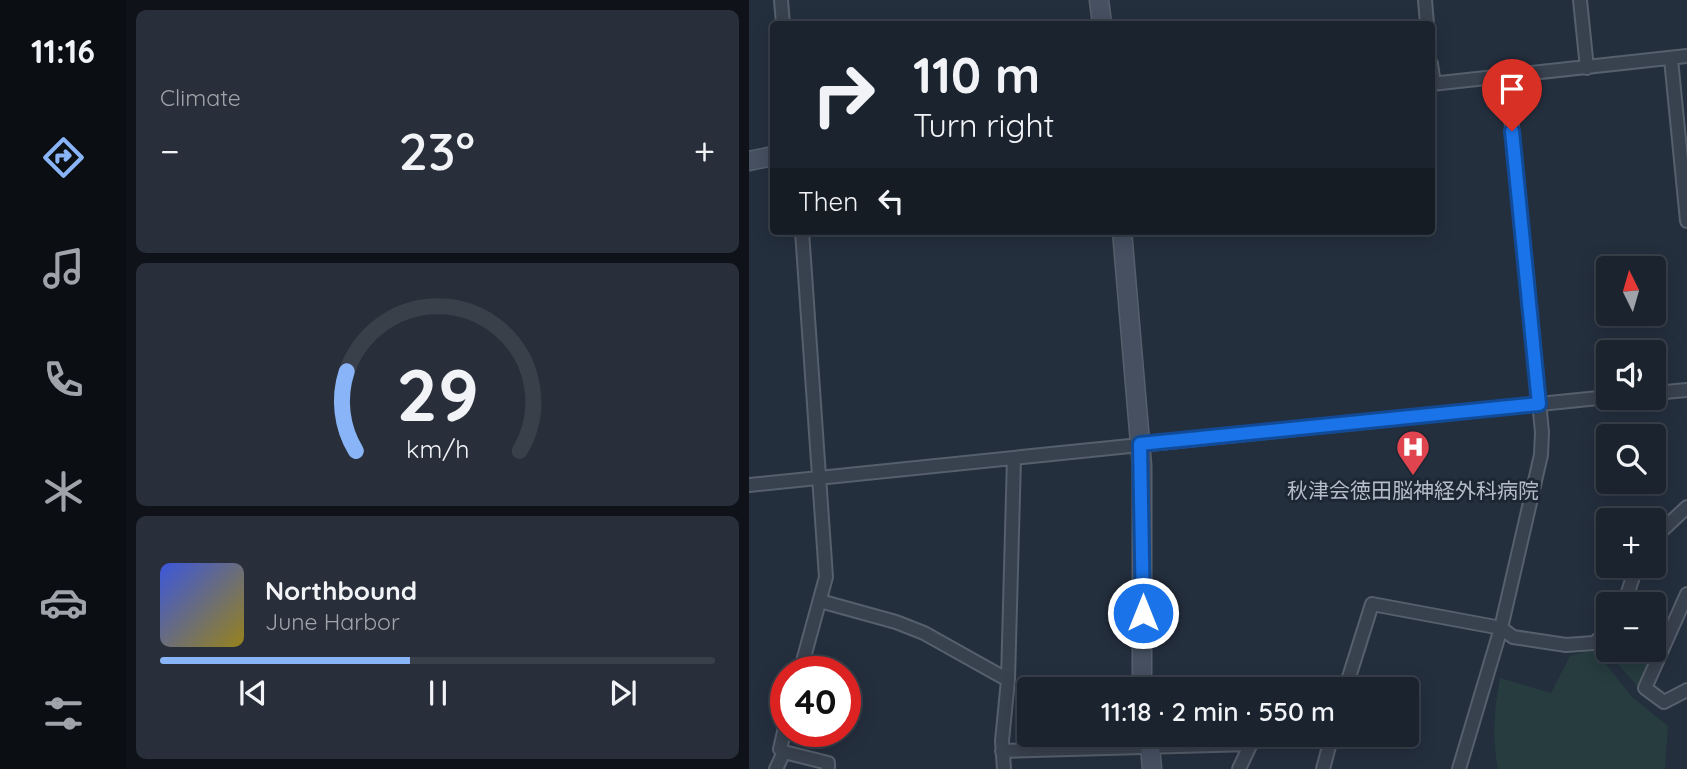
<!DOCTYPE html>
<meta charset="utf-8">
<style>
:root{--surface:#1b232e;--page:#282f3a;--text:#f1f3f6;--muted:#a0a4aa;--line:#39404a;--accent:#8ab4f8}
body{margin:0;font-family:Quicksand,"Noto Sans JP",sans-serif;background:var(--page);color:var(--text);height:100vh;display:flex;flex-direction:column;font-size:26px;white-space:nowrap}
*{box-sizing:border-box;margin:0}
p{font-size:23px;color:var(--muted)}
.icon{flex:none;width:38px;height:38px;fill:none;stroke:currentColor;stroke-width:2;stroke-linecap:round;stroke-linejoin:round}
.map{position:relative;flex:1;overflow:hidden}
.side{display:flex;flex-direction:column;gap:10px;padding:10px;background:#0f1319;width:623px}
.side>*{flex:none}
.guide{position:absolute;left:21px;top:21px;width:665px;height:214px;border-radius:7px;box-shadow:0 4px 18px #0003,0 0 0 2px var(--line);background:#1b232e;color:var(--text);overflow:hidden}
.needle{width:46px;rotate:355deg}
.controls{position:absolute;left:847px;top:256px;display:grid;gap:14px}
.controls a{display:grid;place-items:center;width:70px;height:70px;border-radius:7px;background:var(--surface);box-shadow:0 4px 18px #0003,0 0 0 2px var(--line);font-size:35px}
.speed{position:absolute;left:21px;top:656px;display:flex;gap:14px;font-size:35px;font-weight:700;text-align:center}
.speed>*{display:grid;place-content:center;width:91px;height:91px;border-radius:50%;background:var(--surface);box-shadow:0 4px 18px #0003,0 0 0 2px var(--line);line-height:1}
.speed .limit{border:10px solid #d22;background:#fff;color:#111}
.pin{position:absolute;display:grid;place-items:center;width:60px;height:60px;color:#fff;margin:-72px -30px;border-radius:50% 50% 50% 0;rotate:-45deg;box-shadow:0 0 7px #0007}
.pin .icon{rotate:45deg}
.me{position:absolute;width:77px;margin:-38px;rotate:0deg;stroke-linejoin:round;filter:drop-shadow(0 0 5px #0008)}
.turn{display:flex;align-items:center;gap:24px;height:147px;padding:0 28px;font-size:32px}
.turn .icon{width:91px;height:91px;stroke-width:2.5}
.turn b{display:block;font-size:49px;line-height:60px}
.then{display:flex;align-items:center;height:66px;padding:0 28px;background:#0003;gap:14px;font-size:26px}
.big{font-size:52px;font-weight:600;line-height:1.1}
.side .card{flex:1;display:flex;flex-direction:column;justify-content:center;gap:10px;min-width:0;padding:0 24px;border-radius:10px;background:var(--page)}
.side .dial{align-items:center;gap:0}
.dial svg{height:182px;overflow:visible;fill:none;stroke:var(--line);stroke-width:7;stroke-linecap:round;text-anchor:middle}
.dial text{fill:var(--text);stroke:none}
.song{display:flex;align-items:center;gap:21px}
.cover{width:84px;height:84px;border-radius:10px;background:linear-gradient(135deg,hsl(230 70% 55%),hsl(50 70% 35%))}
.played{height:7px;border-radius:4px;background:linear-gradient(90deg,var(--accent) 45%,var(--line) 45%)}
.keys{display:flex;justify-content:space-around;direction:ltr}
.heat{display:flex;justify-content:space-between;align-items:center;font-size:38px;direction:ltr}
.trip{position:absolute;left:268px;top:677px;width:402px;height:70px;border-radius:7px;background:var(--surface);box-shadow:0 4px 18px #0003,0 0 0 2px var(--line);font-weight:600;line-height:70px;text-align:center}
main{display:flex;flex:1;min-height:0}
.dock{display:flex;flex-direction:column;width:126px;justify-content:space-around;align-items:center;background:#0b0e12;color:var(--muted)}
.dock .icon{width:49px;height:49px}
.dock .on{color:var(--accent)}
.dock b{font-size:32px;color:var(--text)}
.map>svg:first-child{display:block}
.green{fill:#263c3f}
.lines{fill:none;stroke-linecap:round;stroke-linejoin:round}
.street-casing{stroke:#565f6c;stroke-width:16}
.secondary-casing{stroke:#565f6c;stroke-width:21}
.street{stroke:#38414e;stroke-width:12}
.secondary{stroke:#465061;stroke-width:18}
.route-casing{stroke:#114b97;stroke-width:18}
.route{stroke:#1a73e8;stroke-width:12}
.labels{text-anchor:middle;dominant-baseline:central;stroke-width:6;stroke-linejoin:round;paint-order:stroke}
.poi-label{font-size:21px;fill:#b4bcc9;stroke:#1d2633}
</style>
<main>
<nav class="dock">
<b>11:16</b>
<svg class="icon on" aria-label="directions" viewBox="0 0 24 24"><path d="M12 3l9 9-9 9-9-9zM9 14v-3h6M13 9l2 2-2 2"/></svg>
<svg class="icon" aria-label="music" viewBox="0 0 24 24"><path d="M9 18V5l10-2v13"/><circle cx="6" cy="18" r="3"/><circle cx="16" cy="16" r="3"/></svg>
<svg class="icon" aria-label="phone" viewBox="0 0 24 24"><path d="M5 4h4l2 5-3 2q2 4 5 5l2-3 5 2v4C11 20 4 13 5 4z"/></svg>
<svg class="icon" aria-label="climate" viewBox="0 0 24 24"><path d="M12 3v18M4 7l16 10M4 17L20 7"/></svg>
<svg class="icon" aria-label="car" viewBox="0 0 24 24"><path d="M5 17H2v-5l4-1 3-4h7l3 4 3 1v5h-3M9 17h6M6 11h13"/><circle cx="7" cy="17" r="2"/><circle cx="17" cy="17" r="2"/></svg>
<svg class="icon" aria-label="filters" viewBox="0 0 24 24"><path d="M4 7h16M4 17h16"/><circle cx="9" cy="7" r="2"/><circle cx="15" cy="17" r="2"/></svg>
</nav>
<section class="side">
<div class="card"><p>Climate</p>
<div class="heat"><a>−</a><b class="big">23°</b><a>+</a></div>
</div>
<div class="card dial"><svg viewBox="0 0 100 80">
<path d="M14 69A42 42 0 1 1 86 69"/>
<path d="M14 69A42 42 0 0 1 10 34" stroke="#8ab4f8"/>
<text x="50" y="56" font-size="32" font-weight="700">29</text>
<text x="50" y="72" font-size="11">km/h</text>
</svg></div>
<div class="card">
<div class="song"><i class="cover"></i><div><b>Northbound</b><p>June Harbor</p></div></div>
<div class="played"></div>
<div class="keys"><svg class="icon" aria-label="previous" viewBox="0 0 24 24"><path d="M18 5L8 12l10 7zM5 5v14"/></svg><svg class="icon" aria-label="pause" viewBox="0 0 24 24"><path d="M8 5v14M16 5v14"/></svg><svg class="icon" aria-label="next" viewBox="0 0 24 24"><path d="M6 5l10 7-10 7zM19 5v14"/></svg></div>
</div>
</section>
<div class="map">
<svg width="938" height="769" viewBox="0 0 938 769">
<rect width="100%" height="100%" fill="#242f3e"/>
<path class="green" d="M905,626L923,633L899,698L858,652L861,649H905Z
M845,649L884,698L919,726L916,769H749C743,737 745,710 751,678L802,693L821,656Z"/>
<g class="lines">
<g class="street-casing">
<path id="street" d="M32,0L34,24
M676,0L678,24
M831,0L838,68
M922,59L938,221
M682,64L685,84
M682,84L938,56
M905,393L938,390
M0,485L859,397
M905,538L938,507
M938,594L896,688L915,702L938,690
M71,601L147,622L175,633L259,680
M875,604L888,565
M51,672L77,577L53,231
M596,690L623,604L752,628L792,455L793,432L758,76
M253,751L502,744
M35,752L79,763V769
M27,769L35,752L31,749L37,723
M255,769L253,741L259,680L265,458
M490,769L506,735
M574,769L583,735
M710,769L752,628L764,637L817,645L845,643L859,631"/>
</g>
<g class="secondary-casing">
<path id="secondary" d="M350,0L353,24
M0,161L24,156
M373,231L393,466V690
M400,735L403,769"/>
</g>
<use href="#street" class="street"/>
<use href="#secondary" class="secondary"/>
</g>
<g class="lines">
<g class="route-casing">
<path id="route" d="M394,613L391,444L790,404L763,131"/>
</g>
<use href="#route" class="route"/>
</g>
<defs>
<g id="hospital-pin" transform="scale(1.75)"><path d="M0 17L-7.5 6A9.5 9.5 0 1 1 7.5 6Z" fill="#e0444e" stroke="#1d2633"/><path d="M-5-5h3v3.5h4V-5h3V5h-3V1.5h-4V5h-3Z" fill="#fff"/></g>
</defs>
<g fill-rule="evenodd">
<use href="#hospital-pin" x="664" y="447"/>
</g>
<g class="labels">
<g class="poi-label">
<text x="664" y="490">秋津会徳田脳神経外科病院</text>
</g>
</g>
</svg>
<div class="controls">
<a><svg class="needle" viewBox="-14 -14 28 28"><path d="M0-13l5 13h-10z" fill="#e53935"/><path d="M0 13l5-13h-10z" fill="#a0a4aa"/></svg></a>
<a><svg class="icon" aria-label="sound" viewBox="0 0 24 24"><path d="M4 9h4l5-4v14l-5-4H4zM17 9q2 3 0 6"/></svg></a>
<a><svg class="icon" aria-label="search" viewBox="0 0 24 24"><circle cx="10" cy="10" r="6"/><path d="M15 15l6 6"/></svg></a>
<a>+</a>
<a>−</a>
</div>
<div class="speed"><div class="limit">40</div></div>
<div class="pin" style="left:763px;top:131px;background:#d93025"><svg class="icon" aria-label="arrive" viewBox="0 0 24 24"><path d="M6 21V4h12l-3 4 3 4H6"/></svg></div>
<svg class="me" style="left:394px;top:613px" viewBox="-20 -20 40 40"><circle r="17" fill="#1a73e8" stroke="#fff" stroke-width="3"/><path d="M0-11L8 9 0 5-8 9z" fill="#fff"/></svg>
<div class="trip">11:18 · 2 min · 550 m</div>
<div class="guide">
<div class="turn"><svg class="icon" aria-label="right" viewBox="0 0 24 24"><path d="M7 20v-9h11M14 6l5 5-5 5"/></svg><div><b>110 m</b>Turn right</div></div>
<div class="then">Then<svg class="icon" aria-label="left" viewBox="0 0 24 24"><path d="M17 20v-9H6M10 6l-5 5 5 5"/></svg></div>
</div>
</div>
</main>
